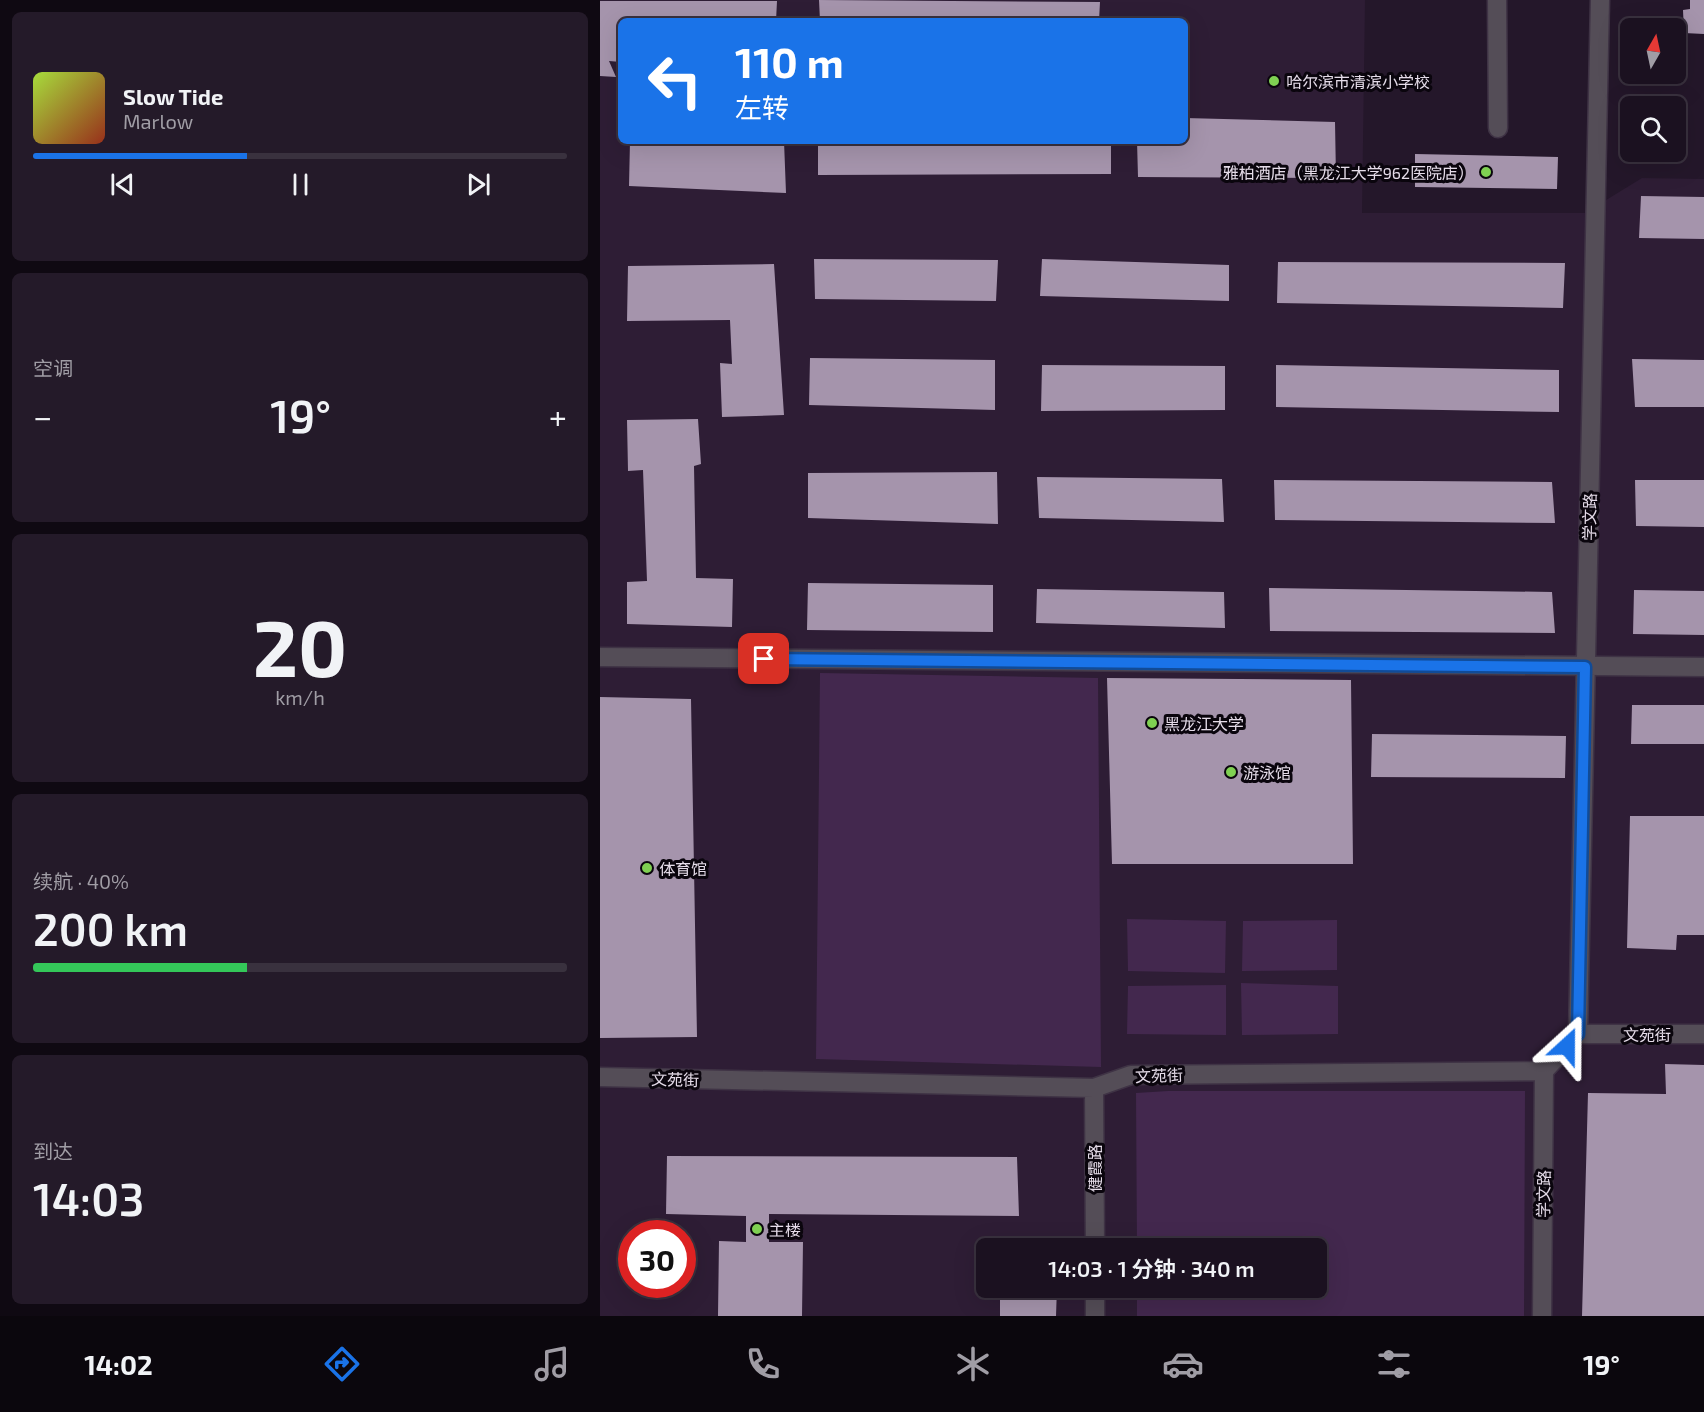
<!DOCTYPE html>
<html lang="zh">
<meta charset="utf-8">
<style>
:root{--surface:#1b1120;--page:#241a29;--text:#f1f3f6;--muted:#a09da5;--line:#39313e;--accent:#1a73e8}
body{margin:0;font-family:"Exo 2","Noto Sans SC",sans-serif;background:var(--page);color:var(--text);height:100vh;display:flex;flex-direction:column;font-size:22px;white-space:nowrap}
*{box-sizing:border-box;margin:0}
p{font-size:20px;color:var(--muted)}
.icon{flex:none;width:33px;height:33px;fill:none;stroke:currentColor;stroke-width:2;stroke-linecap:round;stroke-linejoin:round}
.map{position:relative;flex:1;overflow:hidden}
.side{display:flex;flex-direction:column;gap:12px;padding:12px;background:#0f0912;width:600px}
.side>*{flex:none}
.guide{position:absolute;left:18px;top:18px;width:570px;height:126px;border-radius:9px;box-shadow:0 6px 24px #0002,0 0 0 2px var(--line);background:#1a73e8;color:#fff;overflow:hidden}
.needle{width:39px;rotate:9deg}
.fabs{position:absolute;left:1020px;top:18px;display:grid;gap:12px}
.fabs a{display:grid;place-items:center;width:66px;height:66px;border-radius:9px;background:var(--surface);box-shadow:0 6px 24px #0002,0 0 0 2px var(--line);font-size:30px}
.speed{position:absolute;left:18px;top:1220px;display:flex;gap:12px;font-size:30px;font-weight:700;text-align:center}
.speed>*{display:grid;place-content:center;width:78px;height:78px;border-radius:50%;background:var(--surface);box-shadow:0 6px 24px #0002,0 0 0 2px var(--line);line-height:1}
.speed .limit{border:9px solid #d22;background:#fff;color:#111}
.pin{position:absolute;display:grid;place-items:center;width:51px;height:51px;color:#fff;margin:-26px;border-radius:12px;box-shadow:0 3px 9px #0006}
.me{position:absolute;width:66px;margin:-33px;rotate:24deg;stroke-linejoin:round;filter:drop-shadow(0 0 4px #0008)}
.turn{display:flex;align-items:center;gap:21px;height:126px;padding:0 18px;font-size:27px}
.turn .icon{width:78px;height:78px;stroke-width:2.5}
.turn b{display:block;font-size:42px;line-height:51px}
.big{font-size:45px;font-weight:600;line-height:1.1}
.side .card{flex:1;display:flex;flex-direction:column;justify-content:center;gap:9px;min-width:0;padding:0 21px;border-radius:9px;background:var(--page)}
.side .dial{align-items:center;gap:0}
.dial b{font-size:78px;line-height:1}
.song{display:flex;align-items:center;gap:18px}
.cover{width:72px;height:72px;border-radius:9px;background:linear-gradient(135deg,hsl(80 70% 55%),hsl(10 70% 35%))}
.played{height:6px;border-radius:3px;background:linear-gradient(90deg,var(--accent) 40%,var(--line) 40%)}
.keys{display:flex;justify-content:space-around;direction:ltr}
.heat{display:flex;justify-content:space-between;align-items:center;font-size:33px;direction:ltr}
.charge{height:9px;border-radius:4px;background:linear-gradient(90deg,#34c759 40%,var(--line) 0)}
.trip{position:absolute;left:376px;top:1238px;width:351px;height:60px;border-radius:9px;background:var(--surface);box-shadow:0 6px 24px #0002,0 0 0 2px var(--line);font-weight:600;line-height:60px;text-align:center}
.tabs{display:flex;height:96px;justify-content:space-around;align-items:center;background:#0b070d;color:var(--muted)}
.tabs .icon{width:42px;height:42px}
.tabs .selected{color:var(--accent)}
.tabs b{font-size:27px;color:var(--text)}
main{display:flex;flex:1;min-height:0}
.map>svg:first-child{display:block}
.built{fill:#2e1d35;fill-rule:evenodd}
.green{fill:#43284e}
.building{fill:#a594ac}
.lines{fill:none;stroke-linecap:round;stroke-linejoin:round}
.minor-casing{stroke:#3f3345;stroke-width:21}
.minor{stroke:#544d57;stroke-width:18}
.route-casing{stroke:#114b97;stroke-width:15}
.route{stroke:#1a73e8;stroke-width:10}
.poi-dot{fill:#7fd052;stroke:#0a050d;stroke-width:2}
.labels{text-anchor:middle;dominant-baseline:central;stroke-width:6;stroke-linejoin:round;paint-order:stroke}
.poi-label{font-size:16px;fill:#e5dce9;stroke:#0a050d;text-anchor:start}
.street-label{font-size:16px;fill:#e5dce9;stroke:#0a050d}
</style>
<main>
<section class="side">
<div class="card">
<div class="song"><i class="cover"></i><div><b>Slow Tide</b><p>Marlow</p></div></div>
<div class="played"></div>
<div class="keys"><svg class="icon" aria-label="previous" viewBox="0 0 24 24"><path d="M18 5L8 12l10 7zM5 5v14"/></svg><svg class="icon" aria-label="pause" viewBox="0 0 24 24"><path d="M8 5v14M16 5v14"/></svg><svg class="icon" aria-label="next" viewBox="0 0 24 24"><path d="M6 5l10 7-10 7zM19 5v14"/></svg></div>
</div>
<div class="card"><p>空调</p>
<div class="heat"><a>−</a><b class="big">19°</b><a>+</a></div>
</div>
<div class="card dial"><b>20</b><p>km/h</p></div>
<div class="card"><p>续航 · 40%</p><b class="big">200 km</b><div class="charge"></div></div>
<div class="card"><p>到达</p><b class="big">14:03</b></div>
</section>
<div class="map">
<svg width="1104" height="1316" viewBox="0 0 1104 1316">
<rect width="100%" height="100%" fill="#24172a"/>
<path class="built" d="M0,0H765L762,213H985L1042,178L1104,179V1316H0ZM21,21H585V141H21ZM32,1233H82V1284H32ZM387,1248H717V1287H387Z"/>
<path class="green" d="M220,673L498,678L501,1067L216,1059Z
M527,919L626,921L625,973L528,971Z
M737,920V970L642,971L643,921Z
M641,983L738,986V1034L642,1035Z
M626,985V1035L527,1034L528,986Z
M568,1091H925L924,1316H537V1287H717V1248H537L536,1093Z"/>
<path class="building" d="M219,0L500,2L499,21H220Z
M1090,0H1104V34L1084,33L1083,10L1090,9Z
M0,1H177L176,21H21V62L9,61L16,77L0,76Z
M585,118L735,122L736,178L538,177L537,141H585Z
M30,141H184L186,193L29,186Z
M218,141H511V174L218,175Z
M815,154L958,157L957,189L815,187Z
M1041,196L1104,197V239L1039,238Z
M214,259L398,260L396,301L215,299Z
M442,259L629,265V301L440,296Z
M678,262L965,263L963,308L677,303Z
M174,264L184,415L122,417L120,363L132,364L130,320L27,321L28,266Z
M210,358L395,360V410L209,405Z
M1032,359L1104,360V407H1035Z
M442,365L625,366V410L441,411Z
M676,365L959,370V412L676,407Z
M98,419L101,464L94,466L96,578L133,579L132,627L27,624V582L47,581L43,470L28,471L27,420Z
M397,472L398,524L208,518V473Z
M437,477L622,479L624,522L439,518Z
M674,480L952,482L955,523L675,520Z
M1035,480H1104V527L1036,526Z
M208,583L393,585V632L207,630Z
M669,588L952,592L955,633L670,631Z
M437,589L624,592L625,628L436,623Z
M1034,590L1104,591V635L1033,634Z
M507,678L751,680L753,864H512Z
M0,697L91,699L97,1037L0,1038Z
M1032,705H1104V744H1031Z
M772,734L966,736L965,778L771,777Z
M1030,816H1104V935H1077L1076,950L1027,948Z
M1065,1064L1104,1065V1316H982L988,1093L1066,1094Z
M67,1156L417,1157L419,1216L169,1214V1242H203L202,1316H118L119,1241L146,1242V1216L66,1214Z
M400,1287H457L456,1316H400Z"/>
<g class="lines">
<g class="minor-casing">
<path id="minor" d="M897,0L898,128
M0,657L1104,667
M978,1034L1000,0
M0,1077L494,1088L531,1075L944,1071L978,1034H1104
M494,1088L495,1248
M495,1287V1316
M942,1316L944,1071"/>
</g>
<use href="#minor" class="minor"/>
</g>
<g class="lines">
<g class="route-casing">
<path id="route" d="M164,659L985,667L978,1034L967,1046"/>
</g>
<use href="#route" class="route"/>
</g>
<g class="poi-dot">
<circle cx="674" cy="81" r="6"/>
<circle cx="886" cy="172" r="6"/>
<circle cx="552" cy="723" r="6"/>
<circle cx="631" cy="772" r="6"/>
<circle cx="47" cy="868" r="6"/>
<circle cx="157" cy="1229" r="6"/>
</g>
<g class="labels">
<g class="poi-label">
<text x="686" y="81">哈尔滨市清滨小学校</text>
<text x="874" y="172" text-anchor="end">雅柏酒店（黑龙江大学962医院店）</text>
<text x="564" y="723">黑龙江大学</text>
<text x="643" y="772">游泳馆</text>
<text x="59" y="868">体育馆</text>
<text x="169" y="1229">主楼</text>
</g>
<g class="street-label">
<text transform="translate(989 517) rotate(-89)">学文路</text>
<text x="1047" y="1034">文苑街</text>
<text transform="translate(559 1075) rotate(-2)">文苑街</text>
<text transform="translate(75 1079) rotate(1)">文苑街</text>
<text transform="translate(494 1168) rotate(-90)">健霞路</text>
<text transform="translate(943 1194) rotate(-89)">学文路</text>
</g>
</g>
</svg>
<div class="fabs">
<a><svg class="needle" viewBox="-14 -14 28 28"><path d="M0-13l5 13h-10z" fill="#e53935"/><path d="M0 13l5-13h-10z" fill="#a09da5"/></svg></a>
<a><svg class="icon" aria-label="search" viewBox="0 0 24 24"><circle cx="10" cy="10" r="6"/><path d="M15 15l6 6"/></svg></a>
</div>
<div class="speed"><div class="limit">30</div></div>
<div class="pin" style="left:164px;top:659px;background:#d93025"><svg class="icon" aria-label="arrive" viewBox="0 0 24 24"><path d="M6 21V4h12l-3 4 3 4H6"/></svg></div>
<svg class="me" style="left:967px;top:1046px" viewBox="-20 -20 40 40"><path d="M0-17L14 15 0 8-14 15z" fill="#1a73e8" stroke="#fff" stroke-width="4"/></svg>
<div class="trip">14:03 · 1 分钟 · 340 m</div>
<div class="guide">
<div class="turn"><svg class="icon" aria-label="left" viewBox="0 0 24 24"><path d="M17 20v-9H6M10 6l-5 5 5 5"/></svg><div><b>110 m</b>左转</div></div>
</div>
</div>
</main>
<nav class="tabs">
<b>14:02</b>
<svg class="icon selected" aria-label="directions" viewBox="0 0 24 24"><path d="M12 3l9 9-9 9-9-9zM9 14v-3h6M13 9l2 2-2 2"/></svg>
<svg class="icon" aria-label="music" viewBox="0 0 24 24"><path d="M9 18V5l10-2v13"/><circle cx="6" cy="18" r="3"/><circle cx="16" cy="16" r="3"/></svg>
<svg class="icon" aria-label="phone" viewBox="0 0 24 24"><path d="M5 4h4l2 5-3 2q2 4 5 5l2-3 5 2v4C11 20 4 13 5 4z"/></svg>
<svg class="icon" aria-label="climate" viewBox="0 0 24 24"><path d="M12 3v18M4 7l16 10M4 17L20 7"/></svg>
<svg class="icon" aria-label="car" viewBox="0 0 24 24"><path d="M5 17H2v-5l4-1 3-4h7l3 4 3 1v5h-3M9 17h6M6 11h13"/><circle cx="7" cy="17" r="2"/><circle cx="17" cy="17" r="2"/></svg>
<svg class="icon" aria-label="filters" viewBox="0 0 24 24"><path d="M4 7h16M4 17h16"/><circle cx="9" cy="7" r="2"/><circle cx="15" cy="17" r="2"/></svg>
<b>19°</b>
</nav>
